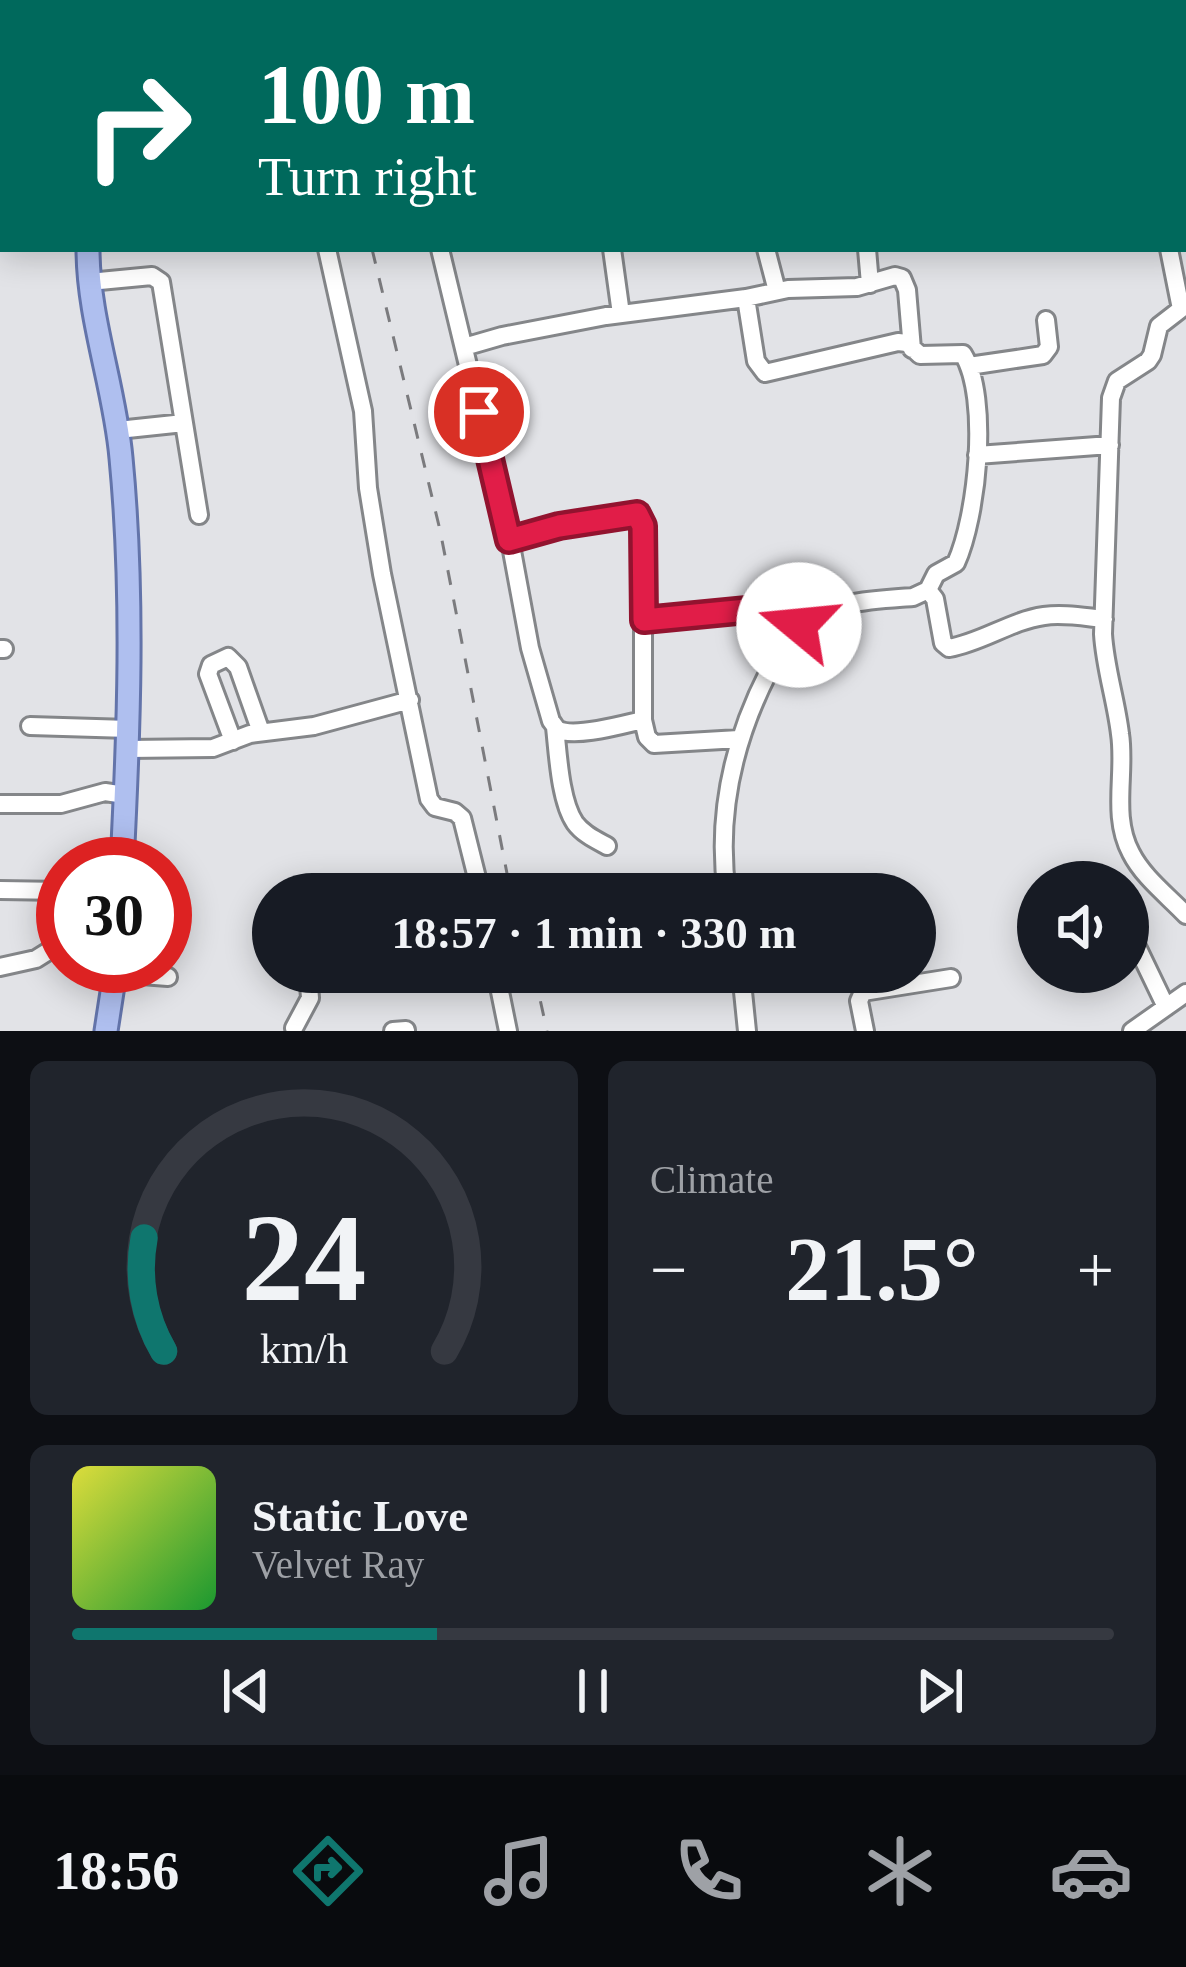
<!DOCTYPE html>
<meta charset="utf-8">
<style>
:root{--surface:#171b24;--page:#20242c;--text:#f1f3f6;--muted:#9ea1a6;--line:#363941;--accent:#0f766e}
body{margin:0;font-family:"Times New Roman",serif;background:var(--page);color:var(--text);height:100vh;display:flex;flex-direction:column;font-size:45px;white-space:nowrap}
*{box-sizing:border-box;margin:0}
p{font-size:39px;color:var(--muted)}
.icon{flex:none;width:66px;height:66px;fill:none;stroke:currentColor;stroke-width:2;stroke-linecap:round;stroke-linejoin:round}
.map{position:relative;height:1031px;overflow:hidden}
.details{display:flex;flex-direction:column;gap:30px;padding:30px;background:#0d0f14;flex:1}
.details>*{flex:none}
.hud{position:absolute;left:0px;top:0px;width:1188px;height:252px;box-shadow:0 6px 30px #0003;background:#00695c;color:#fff;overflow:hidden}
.buttons{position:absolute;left:1017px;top:861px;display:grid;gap:24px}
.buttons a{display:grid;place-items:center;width:132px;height:132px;border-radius:50%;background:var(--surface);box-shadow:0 6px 30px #0003;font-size:60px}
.speed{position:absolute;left:36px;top:837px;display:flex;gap:24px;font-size:60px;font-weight:700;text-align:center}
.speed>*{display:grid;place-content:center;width:156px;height:156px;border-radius:50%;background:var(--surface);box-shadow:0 6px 30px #0003;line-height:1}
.speed .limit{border:18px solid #d22;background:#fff;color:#111}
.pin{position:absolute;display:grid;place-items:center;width:102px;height:102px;color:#fff;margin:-51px;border:6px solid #fff;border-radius:50%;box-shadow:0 3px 12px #0007}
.me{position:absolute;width:132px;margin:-66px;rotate:287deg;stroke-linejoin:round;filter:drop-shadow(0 0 9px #0008)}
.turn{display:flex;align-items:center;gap:42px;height:252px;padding:0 60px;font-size:54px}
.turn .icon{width:156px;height:156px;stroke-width:2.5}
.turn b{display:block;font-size:84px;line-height:102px}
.big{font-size:90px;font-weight:600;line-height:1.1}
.details .tile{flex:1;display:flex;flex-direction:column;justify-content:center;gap:18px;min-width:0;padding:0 42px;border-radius:18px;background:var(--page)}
.details .dial{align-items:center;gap:0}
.dial svg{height:312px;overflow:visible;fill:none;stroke:var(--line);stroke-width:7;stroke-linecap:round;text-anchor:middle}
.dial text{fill:var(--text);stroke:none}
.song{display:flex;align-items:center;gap:36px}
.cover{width:144px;height:144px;border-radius:18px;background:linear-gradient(135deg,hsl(60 70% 55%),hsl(130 70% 35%))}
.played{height:12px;border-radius:6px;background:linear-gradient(90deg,var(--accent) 35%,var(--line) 35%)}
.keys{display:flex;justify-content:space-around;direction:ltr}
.heat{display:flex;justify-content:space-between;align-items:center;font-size:66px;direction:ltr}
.details .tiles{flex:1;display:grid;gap:30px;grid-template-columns:1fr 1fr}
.tile:last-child{grid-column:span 2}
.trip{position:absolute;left:252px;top:873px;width:684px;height:120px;border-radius:60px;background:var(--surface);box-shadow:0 6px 30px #0003;font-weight:600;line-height:120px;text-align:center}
.tabs{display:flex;height:192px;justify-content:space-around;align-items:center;background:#090b0e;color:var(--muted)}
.tabs .icon{width:84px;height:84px}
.tabs .on{color:var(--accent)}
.tabs b{font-size:54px;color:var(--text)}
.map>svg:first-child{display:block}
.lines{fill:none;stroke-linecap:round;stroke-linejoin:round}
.minor-casing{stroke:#848689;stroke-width:22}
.major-casing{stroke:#6374aa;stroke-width:27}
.minor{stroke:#fff;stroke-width:16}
.major{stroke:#afbfef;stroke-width:21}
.rail{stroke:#7b7b7e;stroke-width:3;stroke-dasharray:15 15;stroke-linecap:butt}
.route-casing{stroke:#92132f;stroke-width:30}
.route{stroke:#e11d48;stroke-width:21}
</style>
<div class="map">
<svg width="1186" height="1031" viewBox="0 0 1186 1031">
<rect width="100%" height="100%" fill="#e2e3e7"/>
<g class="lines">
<g class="minor-casing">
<path id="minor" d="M151,0L152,3
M271,0L272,3
M394,0L395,3
M697,0V3
M794,0V3
M916,0V3
M569,3V0
M1183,3L1184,0
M327,249L363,411L368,488L382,574L429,799L435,807L455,812L462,818L481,894
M440,249L510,540L530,648L551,721C553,723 555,727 557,729C573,739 625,724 643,720
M612,249L621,314
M766,249L777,291
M867,249L870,284
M1169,249L1181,309L1159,326L1152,355L1148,361L1117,381L1111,398L1103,634C1105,668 1116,700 1120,734C1126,773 1111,816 1131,853C1143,877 1168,896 1186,915
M89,282L152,276L161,282L199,515
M464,347L502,336L606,316L746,298L788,289L857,287L895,276L902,278L907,290L912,349
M969,366L1043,355L1049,347L1046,320
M118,430L184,423
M977,455L1110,445
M510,540C541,530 610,508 640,516L643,526V720L647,737L654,744L739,739
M928,590L935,599L943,643L949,648C983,642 1010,621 1044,616C1063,613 1084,617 1104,619
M644,620L768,608L783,613L795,628
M0,649H4
M30,726L129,729
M555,727C558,754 560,801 575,823C583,834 596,840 607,846
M233,741L208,674L211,665L228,657L238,667L261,732
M128,749L213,748L250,734L314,726L410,700
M0,804H61L105,792L125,795
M0,890L63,891
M727,894C716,815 733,741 769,671C777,655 784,636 798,625C830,601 875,600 913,597L928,590L936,574L956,563C977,517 990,398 963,354L920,355L907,343L898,342L765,373L756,361L746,298
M1128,928L1166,1007
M0,967L36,959L63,942
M496,972L508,1031
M741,972L747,1031
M115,973L168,977
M294,1028L310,998L308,972
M393,1031L406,1030
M865,1031L859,1001L863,992L951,978
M1132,1031L1186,993"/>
</g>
<g class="major-casing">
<path id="major" d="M228,3L231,0
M0,207L3,205
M88,249C88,319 115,388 121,458C134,593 129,729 122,864
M106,1031L116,966"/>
</g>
<use href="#minor" class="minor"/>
<use href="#major" class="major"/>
<path class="rail" d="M312,0V3
M372,249L440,530L511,894
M534,972L547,1031"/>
</g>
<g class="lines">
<g class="route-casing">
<path id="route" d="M479,412L509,540L559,526L637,514L643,526L644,620L768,608L783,613L795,628L799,625"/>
</g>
<use href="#route" class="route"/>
</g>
</svg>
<div class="buttons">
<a><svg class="icon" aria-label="sound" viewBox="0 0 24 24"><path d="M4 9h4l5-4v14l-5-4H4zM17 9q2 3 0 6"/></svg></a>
</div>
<div class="speed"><div class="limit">30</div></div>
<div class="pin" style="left:479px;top:412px;background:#d93025"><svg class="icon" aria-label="arrive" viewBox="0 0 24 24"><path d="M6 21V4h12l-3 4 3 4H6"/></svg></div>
<svg class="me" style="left:799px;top:625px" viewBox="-20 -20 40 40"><circle r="19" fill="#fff"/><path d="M0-13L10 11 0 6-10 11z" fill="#e11d48"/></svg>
<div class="trip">18:57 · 1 min · 330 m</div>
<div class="hud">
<div class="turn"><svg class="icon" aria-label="right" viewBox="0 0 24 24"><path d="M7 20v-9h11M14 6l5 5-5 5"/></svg><div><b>100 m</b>Turn right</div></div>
</div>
</div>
<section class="details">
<div class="tiles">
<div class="tile dial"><svg viewBox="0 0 100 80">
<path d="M14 69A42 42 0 1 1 86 69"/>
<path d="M14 69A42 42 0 0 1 9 40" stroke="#0f766e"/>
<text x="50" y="56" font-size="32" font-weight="700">24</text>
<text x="50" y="72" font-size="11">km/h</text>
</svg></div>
<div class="tile"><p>Climate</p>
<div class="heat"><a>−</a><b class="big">21.5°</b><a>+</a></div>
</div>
<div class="tile">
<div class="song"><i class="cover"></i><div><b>Static Love</b><p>Velvet Ray</p></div></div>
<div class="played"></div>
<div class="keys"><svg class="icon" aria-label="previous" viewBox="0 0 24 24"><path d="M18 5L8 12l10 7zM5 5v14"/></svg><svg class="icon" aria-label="pause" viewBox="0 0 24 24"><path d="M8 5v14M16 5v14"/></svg><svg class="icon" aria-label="next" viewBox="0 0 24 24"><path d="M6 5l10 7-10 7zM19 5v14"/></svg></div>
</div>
</div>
</section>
<nav class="tabs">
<b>18:56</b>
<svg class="icon on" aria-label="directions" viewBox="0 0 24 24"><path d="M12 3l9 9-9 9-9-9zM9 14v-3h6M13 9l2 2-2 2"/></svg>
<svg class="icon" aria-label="music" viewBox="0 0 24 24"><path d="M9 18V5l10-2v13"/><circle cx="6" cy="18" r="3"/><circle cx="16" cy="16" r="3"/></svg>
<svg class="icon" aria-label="phone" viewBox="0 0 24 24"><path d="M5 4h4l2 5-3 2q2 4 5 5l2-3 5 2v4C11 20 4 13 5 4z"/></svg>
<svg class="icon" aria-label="climate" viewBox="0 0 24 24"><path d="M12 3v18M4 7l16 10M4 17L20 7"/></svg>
<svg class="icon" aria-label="car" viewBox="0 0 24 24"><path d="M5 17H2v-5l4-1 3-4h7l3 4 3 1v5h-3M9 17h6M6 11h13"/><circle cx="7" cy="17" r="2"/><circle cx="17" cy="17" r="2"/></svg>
</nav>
